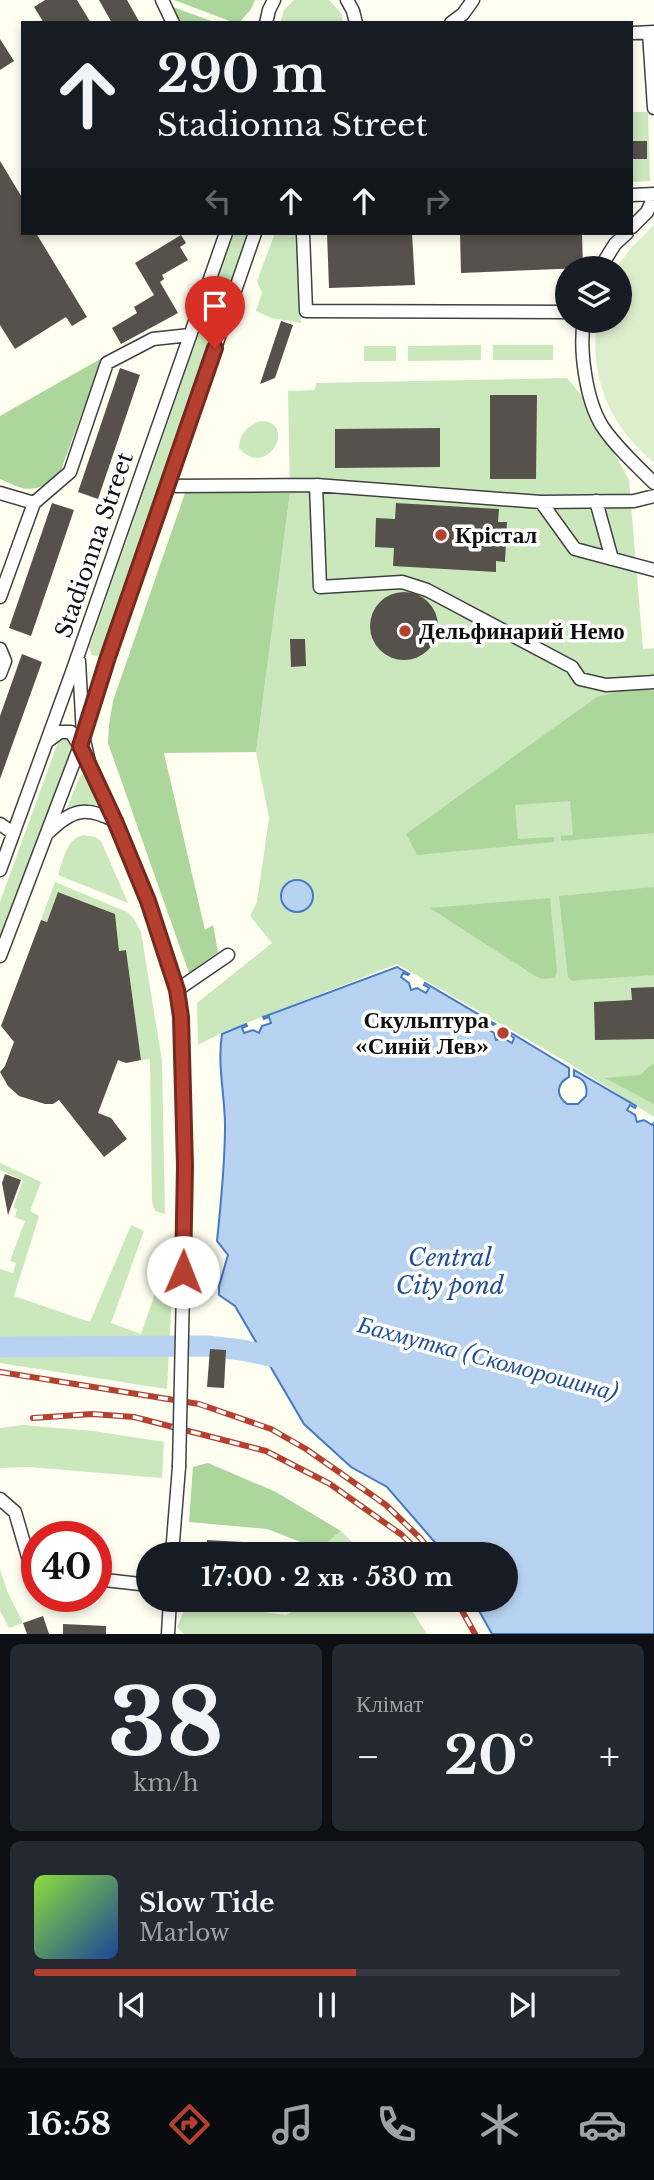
<!DOCTYPE html>
<html lang="uk">
<meta charset="utf-8">
<style>
:root{--surface:#171b24;--page:#242831;--text:#f1f3f6;--muted:#9ea1a6;--line:#363941;--accent:#b5402f}
body{margin:0;font-family:"Libre Baskerville",serif;background:var(--page);color:var(--text);height:100vh;display:flex;flex-direction:column;font-size:26px;white-space:nowrap}
*{box-sizing:border-box;margin:0}
p{font-size:23px;color:var(--muted)}
.icon{flex:none;width:38px;height:38px;fill:none;stroke:currentColor;stroke-width:2;stroke-linecap:round;stroke-linejoin:round}
.map{position:relative;height:1634px;overflow:hidden}
.side{display:flex;flex-direction:column;gap:10px;padding:10px;background:#0d0f14;flex:1}
.side>*{flex:none}
.guide{position:absolute;left:21px;top:21px;width:612px;height:214px;border-radius:0px;box-shadow:0 4px 10px #0003;background:#171b24;color:var(--text);overflow:hidden}
.buttons{position:absolute;left:555px;top:256px;display:grid;gap:14px}
.buttons a{display:grid;place-items:center;width:77px;height:77px;border-radius:50%;background:var(--surface);box-shadow:0 4px 10px #0003;font-size:35px}
.speed{position:absolute;left:21px;top:1521px;display:flex;gap:14px;font-size:35px;font-weight:700;text-align:center}
.speed>*{display:grid;place-content:center;width:91px;height:91px;border-radius:50%;background:var(--surface);box-shadow:0 4px 10px #0003;line-height:1}
.speed .limit{border:10px solid #d22;background:#fff;color:#111}
.pin{position:absolute;display:grid;place-items:center;width:60px;height:60px;color:#fff;margin:-72px -30px;border-radius:50% 50% 50% 0;rotate:-45deg;box-shadow:0 0 7px #0007}
.pin .icon{rotate:45deg}
.me{position:absolute;width:77px;margin:-38px;rotate:1deg;stroke-linejoin:round;filter:drop-shadow(0 0 5px #0008)}
.turn{display:flex;align-items:center;gap:24px;height:147px;padding:0 21px;font-size:32px}
.turn .icon{width:91px;height:91px;stroke-width:2.5}
.turn b{display:block;font-size:49px;line-height:60px}
.lanes{display:flex;align-items:center;height:66px;padding:0 21px;background:#0003;justify-content:center;gap:35px;direction:ltr}
.lanes .off{opacity:.35}
.big{font-size:52px;font-weight:800;line-height:1.1}
.side .tile{flex:1;display:flex;flex-direction:column;justify-content:center;gap:10px;min-width:0;padding:0 24px;border-radius:10px;background:var(--page)}
.side .dial{align-items:center;gap:0}
.dial b{font-size:91px;line-height:1}
.song{display:flex;align-items:center;gap:21px}
.cover{width:84px;height:84px;border-radius:10px;background:linear-gradient(135deg,hsl(90 70% 55%),hsl(220 70% 35%))}
.played{height:7px;border-radius:4px;background:linear-gradient(90deg,var(--accent) 55%,var(--line) 55%)}
.keys{display:flex;justify-content:space-around;direction:ltr}
.heat{display:flex;justify-content:space-between;align-items:center;font-size:38px;direction:ltr}
.side .tiles{flex:1;display:grid;gap:10px;grid-template-columns:1fr 1fr}
.tile:last-child{grid-column:span 2}
.trip{position:absolute;left:136px;top:1542px;width:382px;height:70px;border-radius:35px;background:var(--surface);box-shadow:0 4px 10px #0003;font-weight:800;line-height:70px;text-align:center}
.tab-bar{display:flex;height:112px;justify-content:space-around;align-items:center;background:#090b0e;color:var(--muted)}
.tab-bar .icon{width:49px;height:49px}
.tab-bar .active{color:var(--accent)}
.tab-bar b{font-size:32px;color:var(--text)}
.map>svg:first-child{display:block}
.green{fill:#cbe7bc}
.forest{fill:#acd69c}
.pitch{fill:#ddeecd}
.water{fill:#b8d3f2;stroke:#447bc4;stroke-width:2}
.lines{fill:none;stroke-linecap:round;stroke-linejoin:round}
.river{stroke:#b8d3f2;stroke-width:21}
.building{fill:#56514b}
.minor-casing{stroke:#414141;stroke-width:15}
.minor{stroke:#fff;stroke-width:12}
.rail-casing{stroke:#b5402f;stroke-width:6}
.rail{stroke:#fff;stroke-width:3.5;stroke-dasharray:10;stroke-linecap:butt}
.minor-bridge-casing{stroke:#414141;stroke-width:15;stroke-linecap:butt}
.minor-bridge{stroke:#fff;stroke-width:12}
.route-casing{stroke:#762a1f;stroke-width:18}
.route{stroke:#b5402f;stroke-width:12}
.poi-dot{fill:#b5402f;stroke:#fff;stroke-width:2.5}
.labels{text-anchor:middle;dominant-baseline:central;stroke-width:7;stroke-linejoin:round;paint-order:stroke}
.poi-label{font-size:23px;font-weight:bold;fill:#0e0e0e;stroke:#fff;text-anchor:start}
.street-label{font-size:23px;fill:#0e0e0e;stroke:#fff}
.water-label{font-size:24px;font-style:italic;fill:#1f4f98;stroke:#fff}
</style>
<div class="map">
<svg width="654" height="1634" viewBox="0 0 654 1634">
<rect width="100%" height="100%" fill="#fefef1"/>
<path class="green" d="M294,0H329L341,13L343,23H280L284,10Z
M632,112H648L650,181L632,182Z
M234,233H248L101,653L97,656L92,655L89,648Z
M275,233H297L301,323L271,318L256,311L262,293L257,281Z
M481,345V360L408,361V346Z
M493,345H553V360H493Z
M364,346H396V361H364Z
M567,378L586,401L629,480L643,649L654,648V1117L572,1065L397,964L221,1033L198,1045L197,1003L272,943L250,916L257,902L269,818L256,752L290,493L288,391L315,390L316,383Z
M261,421C298,421 268,481 239,448C239,434 248,425 261,421Z
M62,737L71,738L74,748L0,939V902L59,739Z
M84,774L97,805L82,806L68,810L67,808L80,776Z
M83,835L95,837L101,841L128,903L58,875C63,861 66,839 83,835Z
M55,882L127,912L134,919L141,932L162,1061L165,1214L155,1211L152,1202L150,1059L141,1060L126,950L119,951L115,914L59,892L47,922L41,920Z
M0,1163L41,1182L30,1211L39,1216L14,1296L90,1322L131,1225L144,1231L111,1323L141,1334L168,1256L174,1253L167,1389L0,1363V1269L13,1273L16,1263L10,1261L25,1221L15,1217L17,1209L13,1208L23,1180L0,1170Z
M23,1425L93,1431L164,1442L162,1478L30,1467L0,1468V1428Z
M341,1531L364,1554H318L319,1549Z
M0,1569L8,1593L23,1623L9,1628L0,1611Z
M312,1600H405L427,1634H184L177,1627L186,1606L232,1608L286,1615Z"/>
<path class="forest" d="M174,0H255L251,9L239,23H235Z
M170,6L217,23H178Z
M102,358L61,470C50,484 35,494 16,486C10,484 6,481 0,479V416Z
M185,493H290L256,752L164,753L205,930L213,925L218,952L189,973L108,743L109,725L113,701Z
M654,687V833L561,841V836L573,835L570,801L515,805L518,839L554,837V842L417,855L406,834L597,697L627,689Z
M654,887V975L579,980L573,981L568,978L559,896Z
M550,898L557,971L555,978L542,979L535,976L430,908Z
M654,1064V1104L605,1078L641,1075L647,1068Z
M208,1463L276,1492L341,1531L319,1549L267,1529L189,1522L193,1467Z"/>
<path class="pitch" d="M654,225V462C611,428 587,375 598,320H620V268H616L631,248Z"/>
<path class="water" d="M281 896a16 16 0 1 1 32 0a16 16 0 1 1-32 0Z
M397,967L409,974L408,975L403,973L401,977L409,983L411,990L417,988L426,993L429,988L424,985L425,983L495,1024L493,1025L489,1023L486,1028L494,1033L496,1040L503,1038L512,1043L514,1038L510,1035L511,1033L569,1068V1077C557,1083 555,1095 567,1104H578L586,1096C588,1086 584,1078 574,1076V1070L636,1106L635,1108L630,1105L627,1110L635,1115L637,1122L644,1120L652,1125L654,1123V1634H492L473,1600H506V1554H445L387,1487L351,1467L304,1424L235,1306L219,1295V1286L228,1255L217,1241C221,1203 225,1164 225,1126C225,1095 217,1065 222,1034L246,1024L247,1026L242,1028L244,1033L253,1030L259,1033L262,1026L271,1023L269,1017L264,1019L263,1017Z"/>
<g class="lines">
<path class="river" d="M0,1347L207,1346L242,1350L279,1358L289,1356"/>
</g>
<path class="building" d="M45,0H77L91,23H44L34,7Z
M99,0H127L140,23H112Z
M0,39L14,61L0,70Z
M632,141H647V159H632Z
M0,161L23,199V233H36L87,317L72,326L66,317L15,349L0,325Z
M327,233H412L415,285L329,288Z
M460,233H582L583,268L461,273Z
M181,235L186,243L180,247L188,260L162,275L164,279L160,282L178,313L121,344L112,328L137,313L134,307L154,295L135,263Z
M281,321L293,325L275,378L260,384Z
M120,368L140,375L98,499L78,492Z
M490,395H537L536,479H490Z
M440,428V467L335,468V429Z
M52,503L74,510L31,636L9,628Z
M396,503L499,509L498,522H507L505,562L496,561V572L393,566L394,548L375,547L376,518L395,519Z
M370 626a34 34 0 1 1 68 0a34 34 0 1 1-68 0Z
M290,639H305L306,666L291,667Z
M22,654L42,662L0,779V716Z
M58,892L115,914L119,951L126,950L141,1060L126,1063L118,1060L98,1113L111,1118L127,1139L104,1157L59,1100L53,1104H45L19,1096L8,1086L0,1072L5,1066L14,1042L1,1026L41,920L47,922Z
M654,987V1039L595,1040L594,1002L632,1000L631,988Z
M5,1174L21,1180L8,1215L2,1183Z
M210,1349L226,1350L224,1388L207,1387Z
M207,1540L259,1543L258,1554H206Z
M43,1616L49,1634H27L23,1623Z
M63,1624L106,1626V1634H63Z"/>
<g class="lines">
<g class="minor-casing">
<path id="minor" d="M162,0L173,23
M347,0L353,11L356,23
M266,23L269,10L274,0
M451,23L463,14L473,0
M632,33L654,32
M649,33L654,108
M632,195L654,194
M632,227L647,212L654,197
M303,233L306,311L567,312
M600,268L615,244L627,233
M584,320C579,350 586,400 602,426C616,447 636,465 654,483
M316,485L320,587L402,582L427,590L572,667L580,679L606,685L654,682
M167,486L316,485L541,502L634,501L654,496
M0,493L34,503
M596,501L612,559
M541,502L575,549L654,570
M0,597L34,503L70,472L107,363L153,339L190,335
M0,649L5,661L0,674
M79,661L83,736L89,762L115,821L148,901L177,990L181,1017L185,1166L184,1245
M48,741L60,732H71L82,750
M0,824L13,833
M49,832C72,809 86,806 115,821
M0,870L72,672L226,233
M0,956L80,746L108,657L255,233
M177,990L228,955
M0,1499L15,1512L33,1574H37
M172,1554L179,1467
M96,1579L149,1585
M168,1634L170,1600"/>
</g>
<use href="#minor" class="minor"/>
<g class="rail-casing">
<path id="rail" d="M0,1372L199,1404L271,1429L306,1449L386,1505L421,1539L432,1554
M33,1418L92,1414L134,1417L266,1451L330,1484L402,1535L416,1549
M456,1600L475,1634"/>
</g>
<use href="#rail" class="rail"/>
<g class="minor-bridge-casing">
<path id="minor-bridge" d="M179,1467L184,1245"/>
</g>
<use href="#minor-bridge" class="minor-bridge"/>
</g>
<g class="lines">
<g class="route-casing">
<path id="route" d="M183,1272L185,1166L181,1017L177,990L148,901L115,821L80,746L108,657L215,348"/>
</g>
<use href="#route" class="route"/>
</g>
<g class="poi-dot">
<circle cx="441" cy="535" r="7"/>
<circle cx="405" cy="631" r="7"/>
<circle cx="503" cy="1033" r="7"/>
</g>
<g class="labels">
<g class="poi-label">
<text x="455" y="535">Крістал</text>
<text x="419" y="631">Дельфинарий Немо</text>
<text x="489" y="1020" text-anchor="end">Скульптура<tspan x="489" dy="26">«Синій Лев»</tspan></text>
</g>
<g class="street-label">
<text transform="translate(94 545) rotate(-71)">Stadionna Street</text>
</g>
<g class="water-label">
<text x="450" y="1257">Central<tspan x="450" dy="28">City pond</tspan></text>
<text transform="translate(488 1358) rotate(15)">Бахмутка (Скоморошина)</text>
</g>
</g>
</svg>
<div class="buttons">
<a><svg class="icon" aria-label="layers" viewBox="0 0 24 24"><path d="M12 4l9 5-9 5-9-5zM3 14l9 5 9-5"/></svg></a>
</div>
<div class="speed"><div class="limit">40</div></div>
<div class="pin" style="left:215px;top:348px;background:#d93025"><svg class="icon" aria-label="arrive" viewBox="0 0 24 24"><path d="M6 21V4h12l-3 4 3 4H6"/></svg></div>
<svg class="me" style="left:183px;top:1272px" viewBox="-20 -20 40 40"><circle r="19" fill="#fff"/><path d="M0-13L10 11 0 6-10 11z" fill="#b5402f"/></svg>
<div class="trip">17:00 · 2 хв · 530 m</div>
<div class="guide">
<div class="turn"><svg class="icon" aria-label="ahead" viewBox="0 0 24 24"><path d="M12 20V5M6 11l6-6 6 6"/></svg><div><b>290 m</b>Stadionna Street</div></div>
<div class="lanes"><svg class="icon off" aria-label="left" viewBox="0 0 24 24"><path d="M17 20v-9H6M10 6l-5 5 5 5"/></svg><svg class="icon" aria-label="ahead" viewBox="0 0 24 24"><path d="M12 20V5M6 11l6-6 6 6"/></svg><svg class="icon" aria-label="ahead" viewBox="0 0 24 24"><path d="M12 20V5M6 11l6-6 6 6"/></svg><svg class="icon off" aria-label="right" viewBox="0 0 24 24"><path d="M7 20v-9h11M14 6l5 5-5 5"/></svg></div>
</div>
</div>
<section class="side">
<div class="tiles">
<div class="tile dial"><b>38</b><p>km/h</p></div>
<div class="tile"><p>Клімат</p>
<div class="heat"><a>−</a><b class="big">20°</b><a>+</a></div>
</div>
<div class="tile">
<div class="song"><i class="cover"></i><div><b>Slow Tide</b><p>Marlow</p></div></div>
<div class="played"></div>
<div class="keys"><svg class="icon" aria-label="previous" viewBox="0 0 24 24"><path d="M18 5L8 12l10 7zM5 5v14"/></svg><svg class="icon" aria-label="pause" viewBox="0 0 24 24"><path d="M8 5v14M16 5v14"/></svg><svg class="icon" aria-label="next" viewBox="0 0 24 24"><path d="M6 5l10 7-10 7zM19 5v14"/></svg></div>
</div>
</div>
</section>
<nav class="tab-bar">
<b>16:58</b>
<svg class="icon active" aria-label="directions" viewBox="0 0 24 24"><path d="M12 3l9 9-9 9-9-9zM9 14v-3h6M13 9l2 2-2 2"/></svg>
<svg class="icon" aria-label="music" viewBox="0 0 24 24"><path d="M9 18V5l10-2v13"/><circle cx="6" cy="18" r="3"/><circle cx="16" cy="16" r="3"/></svg>
<svg class="icon" aria-label="phone" viewBox="0 0 24 24"><path d="M5 4h4l2 5-3 2q2 4 5 5l2-3 5 2v4C11 20 4 13 5 4z"/></svg>
<svg class="icon" aria-label="climate" viewBox="0 0 24 24"><path d="M12 3v18M4 7l16 10M4 17L20 7"/></svg>
<svg class="icon" aria-label="car" viewBox="0 0 24 24"><path d="M5 17H2v-5l4-1 3-4h7l3 4 3 1v5h-3M9 17h6M6 11h13"/><circle cx="7" cy="17" r="2"/><circle cx="17" cy="17" r="2"/></svg>
</nav>
